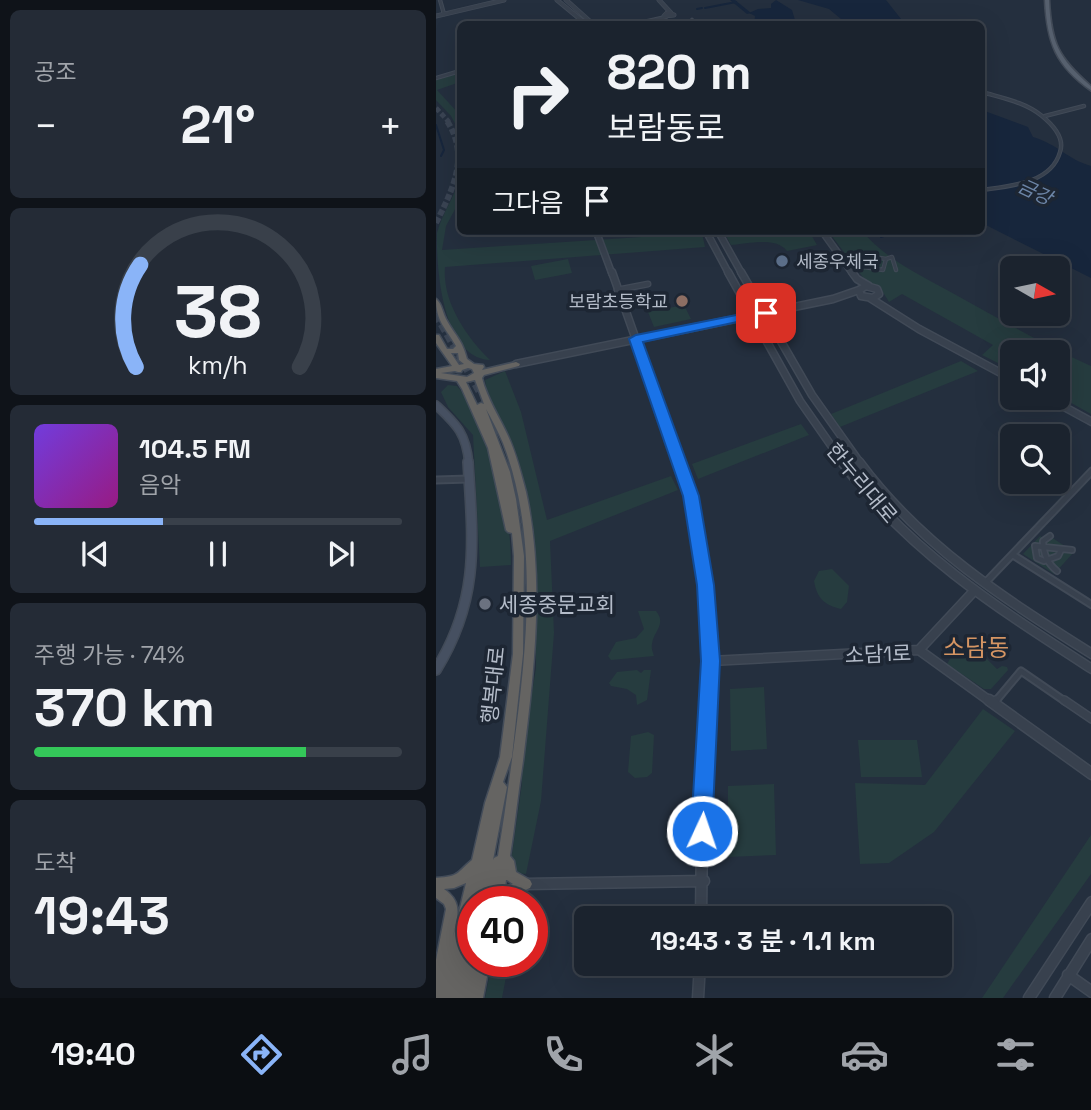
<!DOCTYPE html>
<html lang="ko">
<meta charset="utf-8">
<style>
:root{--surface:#1b232e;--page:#242b36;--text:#f1f3f6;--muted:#a0a4aa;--line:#39404a;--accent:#8ab4f8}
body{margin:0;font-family:"Space Grotesk","Noto Sans KR",sans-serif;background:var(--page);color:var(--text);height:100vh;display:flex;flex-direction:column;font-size:26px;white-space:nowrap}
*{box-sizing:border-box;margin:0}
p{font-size:23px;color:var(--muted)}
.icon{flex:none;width:38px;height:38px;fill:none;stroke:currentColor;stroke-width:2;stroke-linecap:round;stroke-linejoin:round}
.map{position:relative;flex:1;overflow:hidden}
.side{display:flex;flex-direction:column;gap:10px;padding:10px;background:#0f1319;width:436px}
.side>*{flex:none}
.top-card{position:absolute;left:21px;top:21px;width:528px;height:214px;border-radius:10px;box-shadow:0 7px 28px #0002,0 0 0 2px var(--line);background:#1b232e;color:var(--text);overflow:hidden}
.needle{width:46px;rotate:99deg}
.controls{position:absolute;left:564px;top:256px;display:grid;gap:14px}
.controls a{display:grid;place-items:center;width:70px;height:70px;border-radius:10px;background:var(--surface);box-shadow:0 7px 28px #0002,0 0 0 2px var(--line);font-size:35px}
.speed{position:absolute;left:21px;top:886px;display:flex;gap:14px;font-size:35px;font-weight:700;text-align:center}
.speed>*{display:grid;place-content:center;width:91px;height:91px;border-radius:50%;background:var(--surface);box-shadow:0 7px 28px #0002,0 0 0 2px var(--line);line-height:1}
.speed .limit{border:10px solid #d22;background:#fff;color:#111}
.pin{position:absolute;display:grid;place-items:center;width:60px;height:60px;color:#fff;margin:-30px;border-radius:14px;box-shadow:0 4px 10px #0006}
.me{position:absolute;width:77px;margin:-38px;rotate:3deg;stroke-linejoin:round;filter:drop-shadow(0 0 5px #0008)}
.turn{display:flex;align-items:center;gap:24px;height:147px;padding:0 35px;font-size:32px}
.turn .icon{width:91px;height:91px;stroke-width:2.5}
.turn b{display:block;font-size:49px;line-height:60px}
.then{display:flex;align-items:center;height:66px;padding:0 35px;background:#0003;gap:14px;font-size:26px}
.big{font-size:52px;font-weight:600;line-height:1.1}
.side .card{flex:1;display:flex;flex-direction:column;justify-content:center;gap:10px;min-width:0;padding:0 24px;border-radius:10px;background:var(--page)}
.side .dial{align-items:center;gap:0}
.dial svg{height:182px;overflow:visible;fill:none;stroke:var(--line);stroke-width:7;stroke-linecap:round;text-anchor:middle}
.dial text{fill:var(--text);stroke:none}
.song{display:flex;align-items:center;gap:21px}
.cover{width:84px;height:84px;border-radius:10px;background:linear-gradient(135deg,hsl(260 70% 55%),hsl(310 70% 35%))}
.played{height:7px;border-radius:4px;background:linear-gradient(90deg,var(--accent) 35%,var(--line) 35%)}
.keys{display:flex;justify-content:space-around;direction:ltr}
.heat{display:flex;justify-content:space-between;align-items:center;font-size:38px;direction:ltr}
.charge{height:10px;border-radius:5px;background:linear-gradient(90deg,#34c759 74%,var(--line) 0)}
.trip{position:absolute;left:138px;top:906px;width:378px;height:70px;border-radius:10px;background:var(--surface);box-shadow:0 7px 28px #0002,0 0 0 2px var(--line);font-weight:600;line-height:70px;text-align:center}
.dock{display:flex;height:112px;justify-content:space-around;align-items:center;background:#0b0e12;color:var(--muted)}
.dock .icon{width:49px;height:49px}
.dock .selected{color:var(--accent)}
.dock b{font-size:32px;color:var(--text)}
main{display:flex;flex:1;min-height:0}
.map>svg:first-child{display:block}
.green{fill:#263c3f}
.water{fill:#17263c}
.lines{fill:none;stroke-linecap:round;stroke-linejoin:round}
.stream{stroke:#17263c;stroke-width:2}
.river{fill:#17263c;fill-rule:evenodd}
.trunk-tunnel-far2{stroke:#3a4453;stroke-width:5;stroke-dasharray:5 2.5;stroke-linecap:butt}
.trunk-tunnel-far1{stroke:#3a4453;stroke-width:6;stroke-dasharray:6 2.5;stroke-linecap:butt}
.trunk-tunnel{stroke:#3a4453;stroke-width:8;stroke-dasharray:8 3.5;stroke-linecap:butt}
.pedestrian-far1-casing{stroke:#414a57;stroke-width:4.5}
.pedestrian-casing{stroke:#414a57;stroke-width:8}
.minor-far3-casing{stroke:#414a57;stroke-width:4.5}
.minor-far2-casing{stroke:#414a57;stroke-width:7}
.minor-far1-casing{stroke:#414a57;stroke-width:9}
.minor-casing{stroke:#414a57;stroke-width:10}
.tertiary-far4-casing{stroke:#414a57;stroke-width:5}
.tertiary-far3-casing{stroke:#414a57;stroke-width:8}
.tertiary-far2-casing{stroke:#414a57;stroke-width:9}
.tertiary-far1-casing{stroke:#414a57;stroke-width:11}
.tertiary-casing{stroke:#414a57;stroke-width:13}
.secondary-far1-casing{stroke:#414a57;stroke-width:10}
.secondary-casing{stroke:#414a57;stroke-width:12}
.primary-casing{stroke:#414a57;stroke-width:3}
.trunk-casing{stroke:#434c59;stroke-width:3}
.pedestrian-far1{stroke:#38414e;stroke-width:2.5}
.pedestrian{stroke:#38414e;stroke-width:4.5}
.minor-far3{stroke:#38414e;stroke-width:2.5}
.minor-far2{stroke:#38414e;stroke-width:4.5}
.minor-far1{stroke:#38414e;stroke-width:5}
.minor{stroke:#38414e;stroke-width:7}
.tertiary-far4{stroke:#38414e;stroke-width:3.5}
.tertiary-far3{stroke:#38414e;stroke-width:5}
.tertiary-far2{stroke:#38414e;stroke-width:6}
.tertiary-far1{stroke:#38414e;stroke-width:8}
.tertiary{stroke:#38414e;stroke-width:10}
.secondary-far1{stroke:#465061;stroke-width:7}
.secondary{stroke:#465061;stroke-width:9}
.primary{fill:#56606e;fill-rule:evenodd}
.trunk{fill:#656462;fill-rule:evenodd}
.route{fill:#1a73e8;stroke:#114b97;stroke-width:2}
.service-dot{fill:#5c6f8a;stroke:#1d2633;stroke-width:2.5}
.education-dot{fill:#8d6e63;stroke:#1d2633;stroke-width:2.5}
.worship-dot{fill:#6b7280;stroke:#1d2633;stroke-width:2.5}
.labels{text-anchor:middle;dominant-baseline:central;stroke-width:7;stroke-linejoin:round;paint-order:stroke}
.far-poi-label{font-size:18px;fill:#b4bcc9;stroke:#1d2633;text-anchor:start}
.far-water-label{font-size:19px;font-style:italic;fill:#6d86a8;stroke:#1d2633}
.street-label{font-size:21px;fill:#b4bcc9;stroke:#1d2633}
.poi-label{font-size:21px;fill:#b4bcc9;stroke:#1d2633;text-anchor:start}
.quarter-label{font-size:24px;fill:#d59563;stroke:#1d2633}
</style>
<main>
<section class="side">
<div class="card"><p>공조</p>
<div class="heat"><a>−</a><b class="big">21°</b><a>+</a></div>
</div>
<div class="card dial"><svg viewBox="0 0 100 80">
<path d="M14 69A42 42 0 1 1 86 69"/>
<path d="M14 69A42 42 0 0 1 16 24" stroke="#8ab4f8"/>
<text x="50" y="56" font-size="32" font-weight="700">38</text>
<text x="50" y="72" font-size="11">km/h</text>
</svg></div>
<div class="card">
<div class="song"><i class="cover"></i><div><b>104.5 FM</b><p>음악</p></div></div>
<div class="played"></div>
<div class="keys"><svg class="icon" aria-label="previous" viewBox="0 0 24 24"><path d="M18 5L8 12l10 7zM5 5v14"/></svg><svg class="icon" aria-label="pause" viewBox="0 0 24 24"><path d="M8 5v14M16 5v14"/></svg><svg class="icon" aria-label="next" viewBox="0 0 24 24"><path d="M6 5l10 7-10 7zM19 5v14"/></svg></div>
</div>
<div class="card"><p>주행 가능 · 74%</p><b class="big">370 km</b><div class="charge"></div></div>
<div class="card"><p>도착</p><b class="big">19:43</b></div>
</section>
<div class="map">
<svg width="656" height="998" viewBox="0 0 656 998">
<rect width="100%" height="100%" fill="#242f3e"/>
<path class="green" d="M24,73V82L1,90L24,115V133L15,116L0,100V80Z
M24,177V200L10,226L6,250L266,233L269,247L9,267C6,301 30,337 54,360C7,358 0,270 1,233C6,213 19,197 24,177Z
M373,231L381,245L351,251C340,236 311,244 295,245L288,232Z
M392,231H426C450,260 488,277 520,295C565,320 609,345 655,366V414L621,395V352H576V370L546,355L557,345L466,294L453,302L445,289L429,280Z
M132,259L136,273L99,280L95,266Z
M248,305L255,319L218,327L212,312Z
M525,361L542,371L404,427L395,414Z
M69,371L85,412L111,520L235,476L242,490L114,541L118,633L105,801L90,874L76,873L75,861L86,783L84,766L100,668V607L97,559L70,432L51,391L49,380Z
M12,385L21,386L26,392C57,442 75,506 75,565L44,567L37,435L12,407L5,392Z
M365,424L373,435L262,479L256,464Z
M604,536L611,541L615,537L638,552L618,574L587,554Z
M396,569L413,586L411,602L405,609C388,605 381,598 378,581L383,571Z
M202,611H220C231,624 217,632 216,644C215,649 217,652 218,656L175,660L172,656L180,642L200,638L208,629Z
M529,647L540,658L549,657L561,669L566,666L571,667L572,670L555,689H548L511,664L518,652Z
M201,670L205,673L208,670H215L211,700L201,705L200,695L191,689L175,686L173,683L181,672Z
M328,687L331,749L295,751L294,689Z
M547,709L579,731L498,832L453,863L424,864L419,783L489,785Z
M212,732L218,735L216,773L211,777L199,778L192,772L195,736Z
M422,740H481L486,777H425Z
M338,784L340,855L292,857V786Z
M655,835V874L567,998H546Z
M56,961H73L66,998H49Z"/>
<path class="water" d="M340,0L356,10L359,20L369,24H318L319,16L313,13L322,9L335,8V4Z
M362,0H450L469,24H403L405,19L393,9Z
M546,110L592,127L597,137C623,145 631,159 655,166V278L546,223Z"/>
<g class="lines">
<path class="stream" d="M269,8L300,2
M261,9L266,8
M0,125L8,150L5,156
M456,232L459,231
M445,237L453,234"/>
<path class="river" d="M294,0H299L315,13L311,14Z"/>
<path class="trunk-tunnel-far2" d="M0,108L13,122"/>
<path class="trunk-tunnel-far1" d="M0,223C17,189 34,156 11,121"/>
<path class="trunk-tunnel" d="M0,314L45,394"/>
<g class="pedestrian-far1-casing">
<path id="pedestrian-far1" d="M256,20L260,24
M546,92C566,98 589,102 606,116C617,125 629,138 624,152C615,184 573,186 546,190
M609,116L648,106
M428,267L432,256L450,259
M417,270L428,267L447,270L450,259L456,257L460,270"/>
</g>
<g class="pedestrian-casing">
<path id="pedestrian" d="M614,536L607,541C607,554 611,563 621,571
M625,550L622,556L608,561L601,558L599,546L636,550"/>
</g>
<g class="minor-far3-casing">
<path id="minor-far3" d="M4,0L8,14
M199,24L230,17
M0,78L24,71"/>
</g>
<g class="minor-far2-casing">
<path id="minor-far2" d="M181,290L212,284"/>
</g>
<g class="minor-far1-casing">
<path id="minor-far1" d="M0,480L33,479
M577,555L656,605
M549,583L656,471
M559,702L585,671L630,702"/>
</g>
<g class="minor-casing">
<path id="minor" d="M628,700L656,719
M557,704L560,700"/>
</g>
<g class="tertiary-far4-casing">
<path id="tertiary-far4" d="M121,0L150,24
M130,0L157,24
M223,0L235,13
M231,13L238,15L228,16Z
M0,16L68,0"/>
</g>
<g class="tertiary-far3-casing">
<path id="tertiary-far3" d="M160,231L176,274
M270,231L293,274
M282,231L306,274
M386,231L417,274"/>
</g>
<g class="tertiary-far2-casing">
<path id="tertiary-far2" d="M176,272L244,464
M292,272L364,401L408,464
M305,272L376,395L425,464
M416,272L421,279L433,286
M430,286L441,289L443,294L437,298L425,296L423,290Z
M434,298L483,329L576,379
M80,364L397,299L423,290
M610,397L656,422"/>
</g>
<g class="tertiary-far1-casing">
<path id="tertiary-far1" d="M243,462C269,537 277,623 273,702
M406,462C473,552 563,609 656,669
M423,462C485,546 569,599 656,654
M483,650L538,591
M275,661L483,650L555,702"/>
</g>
<g class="tertiary-casing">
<path id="tertiary" d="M553,700L656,774
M90,884L268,881
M265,919L266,831L273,700
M632,975L656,992
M262,998L264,964
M593,998L656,902
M619,998L656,939"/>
</g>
<g class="secondary-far1-casing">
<path id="secondary-far1" d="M0,405C21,425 30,433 33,464"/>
</g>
<g class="secondary-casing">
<path id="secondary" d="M0,670C44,599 37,542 32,462"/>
</g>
<g class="primary-casing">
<path id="primary" d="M609,0H613C615,43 622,58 656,87V91C620,66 611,43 609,0Z"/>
</g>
<g class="trunk-casing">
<path id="trunk" d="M0,299C6,304 6,311 10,319C19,336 26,339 31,359L38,364L47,365L48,367L46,370L80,362L84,364L83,366L48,375L46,378C51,399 63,416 72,436C80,453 85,473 90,492C109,580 98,673 87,761C82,793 79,824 74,856L78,861L80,872L94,880L96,884L94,888L73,897L71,901H37L33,923L37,922V961H54L47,998H0V960L10,909L8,904L0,898V878C25,876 19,874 36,860L49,803L64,757L77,654L78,556L76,533L72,532L70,530L52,448L26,389L21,381L0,378V369L16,366L0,343V335H3L11,349H17L20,346C10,328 0,322 0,299ZM15,353H22L23,360L28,364L23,365ZM32,368L36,369L38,373L31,377L5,373L19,371L22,372H25L26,370ZM39,380L48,404L45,403L41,405L30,382ZM50,409C56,420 62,431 67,443C103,536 91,648 78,745C73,782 68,819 62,856L58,858L57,860L71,787L67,782L76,757L87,654L88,556L80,499L74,472ZM70,880H71L77,884L69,887ZM30,883L17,937C21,917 28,903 8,889L18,888Z"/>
</g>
<use href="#pedestrian-far1" class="pedestrian-far1"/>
<use href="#pedestrian" class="pedestrian"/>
<use href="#minor-far3" class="minor-far3"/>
<use href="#minor-far2" class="minor-far2"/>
<use href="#minor-far1" class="minor-far1"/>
<use href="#minor" class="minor"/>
<use href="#tertiary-far4" class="tertiary-far4"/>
<use href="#tertiary-far3" class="tertiary-far3"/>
<use href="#tertiary-far2" class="tertiary-far2"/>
<use href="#tertiary-far1" class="tertiary-far1"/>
<use href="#tertiary" class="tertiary"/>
<use href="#secondary-far1" class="secondary-far1"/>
<use href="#secondary" class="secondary"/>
<use href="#primary" class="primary"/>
<use href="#trunk" class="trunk"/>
</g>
<path class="route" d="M330,309L336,313L334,315L207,342L263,496L278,585L284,661L276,831L273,838L266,841L258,838L255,831L265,661L261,585L247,496L193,339L200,335Z"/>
<circle class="service-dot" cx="346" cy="261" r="7"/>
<circle class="education-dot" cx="246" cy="301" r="7"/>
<circle class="worship-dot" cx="49" cy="604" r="7"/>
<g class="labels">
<g class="far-poi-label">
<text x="360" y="261">세종우체국</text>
<text x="232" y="301" text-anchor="end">보람초등학교</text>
</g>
<g class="far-water-label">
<text transform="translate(599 192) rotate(25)">금강</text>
</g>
<g class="street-label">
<text transform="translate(426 483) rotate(50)">한누리대로</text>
<text transform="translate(442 654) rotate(-2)">소담1로</text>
<text transform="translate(57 685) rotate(-84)">행복대로</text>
</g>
<g class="poi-label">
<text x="63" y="604">세종중문교회</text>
</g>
<g class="quarter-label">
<text x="540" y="647">소담동</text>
</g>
</g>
</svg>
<div class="controls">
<a><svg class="needle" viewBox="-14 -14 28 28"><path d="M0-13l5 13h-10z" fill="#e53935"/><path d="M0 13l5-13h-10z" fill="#a0a4aa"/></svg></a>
<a><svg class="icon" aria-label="sound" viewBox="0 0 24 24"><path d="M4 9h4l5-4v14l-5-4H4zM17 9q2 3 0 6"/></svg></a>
<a><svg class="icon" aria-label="search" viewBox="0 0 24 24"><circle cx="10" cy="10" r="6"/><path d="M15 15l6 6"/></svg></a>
</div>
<div class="speed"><div class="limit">40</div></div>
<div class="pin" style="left:330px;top:313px;background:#d93025"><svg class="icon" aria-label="arrive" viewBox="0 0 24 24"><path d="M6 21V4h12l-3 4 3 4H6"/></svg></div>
<svg class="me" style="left:266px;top:831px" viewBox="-20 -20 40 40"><circle r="17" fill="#1a73e8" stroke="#fff" stroke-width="3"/><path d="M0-11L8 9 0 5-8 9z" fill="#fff"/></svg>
<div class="trip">19:43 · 3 분 · 1.1 km</div>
<div class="top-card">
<div class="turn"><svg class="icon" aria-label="right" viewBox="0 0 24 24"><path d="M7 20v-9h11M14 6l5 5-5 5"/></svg><div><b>820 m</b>보람동로</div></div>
<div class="then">그다음<svg class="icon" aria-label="arrive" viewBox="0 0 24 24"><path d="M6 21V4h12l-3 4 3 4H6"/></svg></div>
</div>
</div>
</main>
<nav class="dock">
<b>19:40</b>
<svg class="icon selected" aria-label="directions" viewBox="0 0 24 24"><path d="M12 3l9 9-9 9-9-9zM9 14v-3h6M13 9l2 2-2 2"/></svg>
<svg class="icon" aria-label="music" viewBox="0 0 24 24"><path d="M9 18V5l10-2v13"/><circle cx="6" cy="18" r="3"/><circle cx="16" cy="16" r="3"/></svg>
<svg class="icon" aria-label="phone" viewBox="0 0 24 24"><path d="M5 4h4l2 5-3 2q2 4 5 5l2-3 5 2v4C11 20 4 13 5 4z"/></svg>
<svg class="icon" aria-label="climate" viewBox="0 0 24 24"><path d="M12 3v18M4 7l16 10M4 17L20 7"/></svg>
<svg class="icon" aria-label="car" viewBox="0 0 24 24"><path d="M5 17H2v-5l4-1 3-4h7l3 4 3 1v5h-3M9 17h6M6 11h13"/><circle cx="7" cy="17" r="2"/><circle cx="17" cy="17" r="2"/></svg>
<svg class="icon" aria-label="filters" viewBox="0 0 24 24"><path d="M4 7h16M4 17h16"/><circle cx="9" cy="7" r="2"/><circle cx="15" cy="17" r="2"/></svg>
</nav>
